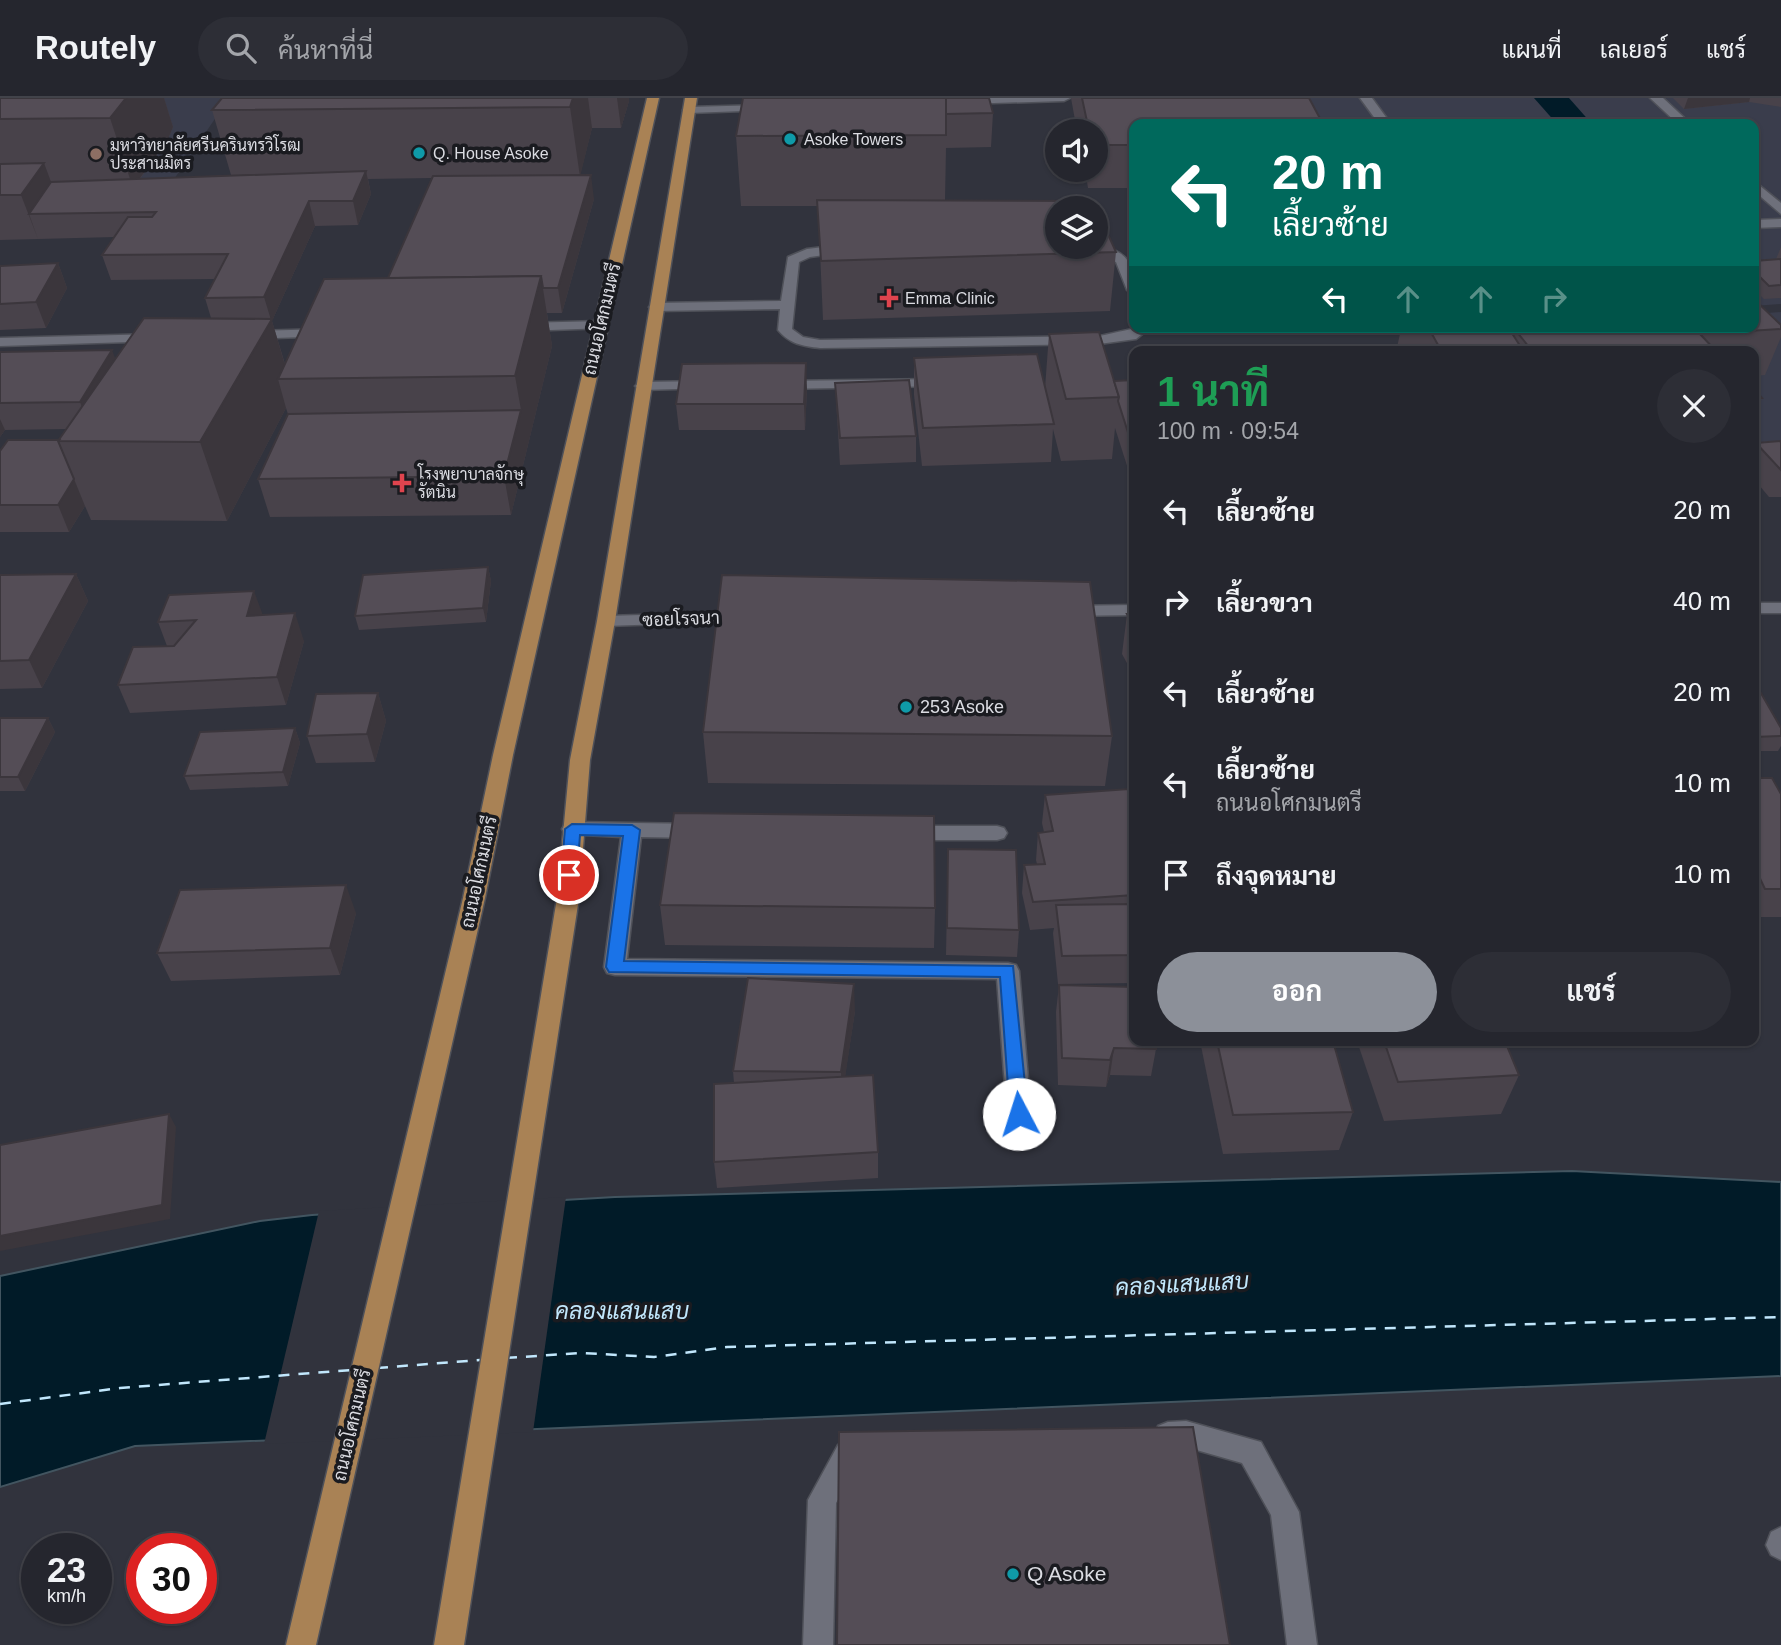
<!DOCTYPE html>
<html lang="th">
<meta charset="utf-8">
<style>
:root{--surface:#25262e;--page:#2d2e36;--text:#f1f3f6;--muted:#a3a5aa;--line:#42434a;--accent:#8c9099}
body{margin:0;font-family:Helvetica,Sarabun,sans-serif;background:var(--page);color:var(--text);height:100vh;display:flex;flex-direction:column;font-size:26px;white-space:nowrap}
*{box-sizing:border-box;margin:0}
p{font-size:23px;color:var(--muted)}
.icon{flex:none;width:38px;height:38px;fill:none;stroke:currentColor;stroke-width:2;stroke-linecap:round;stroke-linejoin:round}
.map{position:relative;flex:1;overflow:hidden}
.side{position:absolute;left:1129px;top:248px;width:630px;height:700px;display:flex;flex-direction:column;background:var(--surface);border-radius:14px;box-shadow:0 2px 5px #0004,0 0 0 2px var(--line)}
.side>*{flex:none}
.hud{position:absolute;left:1129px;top:21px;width:630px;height:214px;border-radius:14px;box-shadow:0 2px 5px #0004,0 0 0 2px var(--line);background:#00695c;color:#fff;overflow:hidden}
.controls{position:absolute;left:1045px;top:21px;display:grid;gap:14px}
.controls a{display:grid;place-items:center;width:63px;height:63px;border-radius:50%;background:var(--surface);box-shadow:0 2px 5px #0004,0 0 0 2px var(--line);font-size:35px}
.speed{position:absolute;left:21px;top:1435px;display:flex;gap:14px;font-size:35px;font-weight:700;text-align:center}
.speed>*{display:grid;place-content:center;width:91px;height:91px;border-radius:50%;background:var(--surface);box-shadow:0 2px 5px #0004,0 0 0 2px var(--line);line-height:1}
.speed small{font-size:18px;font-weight:400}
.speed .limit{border:10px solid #d22;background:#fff;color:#111}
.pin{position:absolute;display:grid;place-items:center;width:60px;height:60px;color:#fff;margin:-30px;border:4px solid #fff;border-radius:50%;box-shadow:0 2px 7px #0007}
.me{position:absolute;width:77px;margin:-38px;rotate:355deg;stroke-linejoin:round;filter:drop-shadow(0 0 5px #0008)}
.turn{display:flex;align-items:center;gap:24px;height:147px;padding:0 28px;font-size:32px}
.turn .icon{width:91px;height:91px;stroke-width:2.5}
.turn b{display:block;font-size:49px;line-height:60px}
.lanes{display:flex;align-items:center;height:66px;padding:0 28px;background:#0003;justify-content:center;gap:35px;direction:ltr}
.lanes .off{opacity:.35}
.round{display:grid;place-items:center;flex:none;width:74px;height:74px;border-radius:37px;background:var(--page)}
.overview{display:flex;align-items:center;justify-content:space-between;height:119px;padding:0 28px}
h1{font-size:42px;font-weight:700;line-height:52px;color:#1e9e55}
.primary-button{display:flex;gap:14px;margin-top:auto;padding:14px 28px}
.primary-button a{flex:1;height:80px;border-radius:42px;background:var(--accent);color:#fff;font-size:28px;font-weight:700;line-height:80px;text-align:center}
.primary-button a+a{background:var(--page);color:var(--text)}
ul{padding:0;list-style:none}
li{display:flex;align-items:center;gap:21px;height:91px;padding:0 28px}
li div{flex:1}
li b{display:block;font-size:26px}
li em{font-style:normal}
header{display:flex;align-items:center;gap:42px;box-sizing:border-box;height:98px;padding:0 35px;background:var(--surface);border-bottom:2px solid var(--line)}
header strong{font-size:33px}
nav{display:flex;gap:38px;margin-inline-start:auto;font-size:24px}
.search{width:490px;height:63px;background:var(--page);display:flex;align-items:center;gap:18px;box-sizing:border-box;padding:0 24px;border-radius:38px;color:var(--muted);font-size:26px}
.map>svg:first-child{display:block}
.built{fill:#3a3d4c}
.water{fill:#011b28;stroke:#425560;stroke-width:2}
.pier{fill:#31333d}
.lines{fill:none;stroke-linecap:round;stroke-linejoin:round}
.canal{fill:#011b28;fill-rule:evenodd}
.ferry{stroke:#c1e7fc;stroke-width:2.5;stroke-dasharray:11 9;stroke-linecap:butt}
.lane-casing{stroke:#4f5159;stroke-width:3}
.street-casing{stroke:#4f5159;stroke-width:3}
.primary-casing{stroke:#4f5159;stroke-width:3}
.lane{fill:#6e707b;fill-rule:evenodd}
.street{fill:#6e707b;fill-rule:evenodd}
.primary{fill:#a98255;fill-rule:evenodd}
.wall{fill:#48424a;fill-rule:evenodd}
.shaded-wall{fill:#3b363c}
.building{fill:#544d56;stroke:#3b363c;stroke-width:2;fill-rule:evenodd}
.route{fill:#1a73e8;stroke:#114b97;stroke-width:2}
.culture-dot{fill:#0f9aa8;stroke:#1a1b20;stroke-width:2.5}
.education-dot{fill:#8d6e63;stroke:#1a1b20;stroke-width:2.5}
.health-dot{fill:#e0444e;stroke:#1a1b20;stroke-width:2.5}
.labels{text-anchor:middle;stroke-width:7;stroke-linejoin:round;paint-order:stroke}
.far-poi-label{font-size:16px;fill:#dbdce2;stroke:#1a1b20;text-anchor:start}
.street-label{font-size:18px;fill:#dbdce2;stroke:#1a1b20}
.poi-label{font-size:18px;fill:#dbdce2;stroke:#1a1b20;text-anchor:start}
.near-poi-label{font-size:21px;fill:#dbdce2;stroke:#1a1b20;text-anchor:start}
.near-water-label{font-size:23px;font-style:italic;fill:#c1e7fc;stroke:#1a1b20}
</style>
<header>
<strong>Routely</strong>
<div class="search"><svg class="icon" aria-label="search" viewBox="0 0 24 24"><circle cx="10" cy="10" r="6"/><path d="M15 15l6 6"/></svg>ค้นหาที่นี่</div>
<nav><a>แผนที่</a><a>เลเยอร์</a><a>แชร์</a></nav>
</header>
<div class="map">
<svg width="1781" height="1547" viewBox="0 0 1781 1547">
<rect width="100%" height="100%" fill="#31333d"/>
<g class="built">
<path d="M0 0H229L166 93 0 96Z"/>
<path d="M1292 0H1781V206L1754 208V26H1308Z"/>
<path d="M1781 214V354L1754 356V254L1557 229H1754V216Z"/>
</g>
<path class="water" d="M1572 1073 1781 1084V1278L135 1348 0 1389V1178L260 1123 312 1117 615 1099Z"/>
<path class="pier" d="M566 1099 533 1334 264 1346 319 1113Z"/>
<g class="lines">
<path class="canal" d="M1534 0H1569L1592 26H1557Z"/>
<g class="ferry">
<path d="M506 1260 581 1255 654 1259 727 1249 1781 1219"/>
<path d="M377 1270 480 1262"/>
<path d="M0 1306 120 1290 351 1272"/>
</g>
<defs>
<g id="lane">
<path d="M959 0H1070L1064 3 961 6 955 3Z"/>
<path d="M1360 0H1372L1391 26H1379Z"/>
<path d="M1650 0H1663L1691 26H1678Z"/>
<path d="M768 7 774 10 772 12 689 15 683 12 689 9Z"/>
<path d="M1754 83 1781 105V116L1754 93Z"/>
<path d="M1781 121V129L1754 130V122Z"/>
<path d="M848 146 853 147V153L810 159 799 164 792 231 803 239 820 242 1099 238C1117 235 1133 229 1151 229L1136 241 1099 246 820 250C802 248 790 246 778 232L780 211 656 213 649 209 656 205 781 203 788 159 807 151Z"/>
<path d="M1096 147C1128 153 1134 164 1134 196L1127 192 1116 164 1083 150Z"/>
<path d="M941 281 946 282 948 285 946 288 781 291 774 287 781 283Z"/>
<path d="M707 283 712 284 714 287 712 290 642 292 635 288 642 284Z"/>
<path d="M1186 1323 1261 1344 1299 1414 1317 1547H1287L1271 1417 1242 1365 1186 1349 1168 1350 1158 1346 1154 1337 1158 1328 1168 1324Z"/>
<path d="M858 1340 868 1344 872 1354 868 1364 857 1368 836 1405 833 1547H803L808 1402 838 1347Z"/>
<path d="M1781 1429V1462L1771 1457 1766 1447 1771 1434Z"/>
</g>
<g id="street">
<path d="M601 223 608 227 606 230 523 233 516 229 523 225Z"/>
<path d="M326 231 331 232V238L250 241 243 237 250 233Z"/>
<path d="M158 236 163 237 165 240 163 243 0 248V240Z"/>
<rect x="1754" y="505" width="27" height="10"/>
<path d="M1134 507V517L1066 518 1057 513 1066 508Z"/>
<path d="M743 514 752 519 749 523 606 528 597 523 606 518Z"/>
<path d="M572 724 698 726 705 728 708 733 705 738 698 740 641 739 627 861 1008 865 1016 867 1019 873 1031 1016 1027 1023 1019 1026 1011 1023 1007 1016 997 881 615 877 607 875 604 869 621 739 565 736 562 731 565 726Z"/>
<path d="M905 728H997L1004 730 1007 735 1004 740 997 742H905L898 740 895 735 898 730Z"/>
</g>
<g id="primary">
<path d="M647 0H659L513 657 485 800 316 1547H286L463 800 493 657Z"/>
<path d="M685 0H697L615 523 590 662 579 800 464 1547H434L557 800 570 662 597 523Z"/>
</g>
</defs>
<use href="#lane" class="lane-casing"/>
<use href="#street" class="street-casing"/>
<use href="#primary" class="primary-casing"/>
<use href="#lane" class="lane"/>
<use href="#street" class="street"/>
<use href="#primary" class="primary"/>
</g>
<g class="wall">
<path d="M0 0H164L173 29 168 41 140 81 231 77 212 12 222 0H629V3L621 30H592L580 77 594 101 562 215H547L552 248 511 417 270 419 258 381 288 316 286 310 227 423 91 422 85 408 69 434H0V353L59 342 67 331 5 332 0 339V254L115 261 211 220 205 200 215 181 111 182 102 157 115 139 0 142ZM432 80 388 180 285 266 272 223 315 128 358 127 371 96 368 81Z"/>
<path d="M743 0 993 15 991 49 946 50 945 102 1116 154 1110 213 823 222 818 108H741L736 38Z"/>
<path d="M1071 0H1309L1134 26V90H1088L1085 72H1096V33H1077Z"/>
<path d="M1673 0H1781V9L1749 4 1684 11Z"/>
<path d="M1781 149V200L1764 201 1754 191V163L1776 161Z"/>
<path d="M58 165 67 190 46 230 0 232V168Z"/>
<path d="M1781 227V239L1765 277 1754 278V254H1396L1401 231 1227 235 1225 229H1754Z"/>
<path d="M1049 236 1114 283 1134 282V373L1129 374 1115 330 1112 361 1061 363 1053 331 1051 364 922 368 914 297V260L1045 290Z"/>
<path d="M835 285 916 338V364L840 367Z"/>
<path d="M807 291 805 332H679L676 306Z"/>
<path d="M1754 291 1762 300 1754 321Z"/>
<path d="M1781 343V399H1769L1754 381V352L1756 345Z"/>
<path d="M488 469 491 483 486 524 359 532 355 518Z"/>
<path d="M76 476 88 503 42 590 0 591V477Z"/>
<path d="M1127 516H1134V578L1122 556Z"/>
<path d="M262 517 304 543 286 607 130 615 118 587 167 548 158 524Z"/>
<path d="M1754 583 1781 630V648L1778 653H1754Z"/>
<path d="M378 595 386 623 375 664 316 665 307 638Z"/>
<path d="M0 620H48L55 634 25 693H0Z"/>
<path d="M295 630 300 645 288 688 190 692 184 678Z"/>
<path d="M703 634 1112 638 1105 688 708 685Z"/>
<path d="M1754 673 1758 680 1781 696V819H1754Z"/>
<path d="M1045 697 1134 707V885L1058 886 1053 835 1054 830 1030 832 1022 795 1024 767 1037 766 1036 762 1038 735 1044 734 1042 725Z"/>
<path d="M948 751 1019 832 1017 859 946 857Z"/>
<path d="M660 807 935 810 934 850 665 847Z"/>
<path d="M356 815 340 877 171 883 157 855Z"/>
<path d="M1059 887 1156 951 1151 978 1110 977 1106 989 1058 987 1056 914Z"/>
<path d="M855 913 845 978 878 1054V1080L717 1090 714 1064 734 985 733 973Z"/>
<path d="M1200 943H1333L1353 1014 1339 1052 1223 1056Z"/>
<path d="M1357 943H1505L1519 977 1501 1016 1384 1023Z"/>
</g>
<g class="shaded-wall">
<path d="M126 0H164L173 29 168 41 133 90 110 20Z"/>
<path d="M573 0H588L592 30 580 79 570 9Z"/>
<path d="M617 0H629V3L621 30Z"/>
<path d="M1688 0H1750L1749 4 1684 11Z"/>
<path d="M44 65 60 108 29 116 38 141 21 97Z"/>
<path d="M366 73 371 96 358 127 353 103Z"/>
<path d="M591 77 594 101 562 215 558 190Z"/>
<path d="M309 103 315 128 272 223 289 281H278L286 310 227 423 200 344 271 222 264 199Z"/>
<path d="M58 165 67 190 46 230 36 204Z"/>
<path d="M541 178 552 248 511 417 504 378 521 312 515 278Z"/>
<path d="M112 252 122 278 90 330 80 304Z"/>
<path d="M806 265 807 291 805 332 804 306Z"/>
<path d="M0 321 5 332 0 339Z"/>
<path d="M74 381 85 408 69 434 58 407Z"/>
<path d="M488 469 491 483 486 524 483 510Z"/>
<path d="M76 476 88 503 42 590 29 562Z"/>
<path d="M254 493 264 520 247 518Z"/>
<path d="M295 515 304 543 286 607 277 579Z"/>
<path d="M378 595 386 623 375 664 367 636Z"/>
<path d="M48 620 55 634 25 693 18 679Z"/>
<path d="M295 630 300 645 288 688 283 674Z"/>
<path d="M346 787 356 815 340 877 330 850Z"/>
<path d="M854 886 855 913 842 1001 841 974Z"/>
<path d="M1114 950 1110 977 1106 989 1110 962Z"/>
<path d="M169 1016 176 1029 170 1121 0 1153V1138Z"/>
</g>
<g class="building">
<path d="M0 0H126L110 20 0 21Z"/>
<path d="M222 0H573L570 9 212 12Z"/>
<path d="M743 0H946V37L736 38Z"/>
<path d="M946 0H989L993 15 946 16Z"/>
<path d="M1082 0H1309L1323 26H1134V47H1096V33H1089Z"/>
<path d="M44 65 21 97H0V66Z"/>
<path d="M366 73 353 103H309L264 199 205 200 228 156 102 157 128 119H152L156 114 29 116 51 84Z"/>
<path d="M591 77 558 190H543L541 178 388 180 433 78Z"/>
<path d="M817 102 1093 103 1116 154 821 163ZM1057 110H1096V149H1057Z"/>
<path d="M1781 161V187L1769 188 1754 173V163Z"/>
<path d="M58 165 36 204 0 206V168Z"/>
<path d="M541 178 515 278 278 281 324 181Z"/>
<path d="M1754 201 1781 227V231L1700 236 1717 254H1533L1513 229H1754Z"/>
<path d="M144 220 272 221 200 344 58 343Z"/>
<path d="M1428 229H1508L1524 254H1442Z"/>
<path d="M1099 234 1119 299 1066 301 1049 236Z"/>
<path d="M112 252 80 304 0 305V254Z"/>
<path d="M1037 256 1054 326 923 330 914 260Z"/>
<path d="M806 265 804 306H676L682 266Z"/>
<path d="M909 282 916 338 840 340 835 285Z"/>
<path d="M1134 282V347H1132L1118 303 1119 299 1114 283Z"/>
<path d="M1754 291 1762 300 1754 301Z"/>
<path d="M521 312 504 378 258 381 288 316Z"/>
<path d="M8 342H59L58 343 74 381 58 407H0V353Z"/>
<path d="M1781 343V372L1756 345Z"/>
<path d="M488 469 483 510 355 518 363 477Z"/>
<path d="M76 476 29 562 0 563V477Z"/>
<path d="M722 477 1090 484 1112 638 703 634Z"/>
<path d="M254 493 247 518 295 515 277 579 118 587 133 549 174 548 196 522 158 524 169 497Z"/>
<path d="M1127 516H1134V528Z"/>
<path d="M1754 583 1781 630V638L1754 639Z"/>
<path d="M378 595 367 636 307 638 316 596Z"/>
<path d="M0 620H48L18 679H0Z"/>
<path d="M295 630 283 674 184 678 200 634Z"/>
<path d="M1754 673 1758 680H1754Z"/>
<path d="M1754 680H1772L1781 696V791H1765L1755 770H1754Z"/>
<path d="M1129 691 1134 707V797L1033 804 1024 767 1045 766 1038 735 1053 733 1045 697Z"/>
<path d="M674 715 934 718 935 810 660 807Z"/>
<path d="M948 751 1016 752 1019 832 947 830Z"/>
<path d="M346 787 330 850 157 855 180 792Z"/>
<path d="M1134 806V857L1062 858 1056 807Z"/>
<path d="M748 880 854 886 841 974 733 973Z"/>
<path d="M1059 887 1134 889V943H1156V951L1114 950 1110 962 1062 960Z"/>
<path d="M1217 943H1333L1353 1014 1233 1017Z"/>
<path d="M1384 943H1505L1519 977 1398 984Z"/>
<path d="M873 977 878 1054 714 1064V986Z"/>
<path d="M169 1016 162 1107 0 1138V1047Z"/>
<path d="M1193 1329 1230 1547H837L839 1334Z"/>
</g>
<path class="route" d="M572 726 632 727 640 732 624 863 1013 868 1028 1016 1026 1021 1019 1023 1013 1021 1010 1016 1000 879 609 874 606 869 623 738 580 737 577 777 569 783 561 777 565 731Z"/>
<g class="culture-dot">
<circle cx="790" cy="41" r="7"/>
<circle cx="419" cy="55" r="7"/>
<circle cx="906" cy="609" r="7"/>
<circle cx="1013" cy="1476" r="7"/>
</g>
<circle class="education-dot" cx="96" cy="56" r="7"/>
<g class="health-dot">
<path d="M885.5 189.5h7v7h7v7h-7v7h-7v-7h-7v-7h7z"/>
<path d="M398.5 374.5h7v7h7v7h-7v7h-7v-7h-7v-7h7z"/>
</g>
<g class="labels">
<g class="far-poi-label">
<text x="804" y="47">Asoke Towers</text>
<text x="110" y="53">มหาวิทยาลัยศรีนครินทรวิโรฒ<tspan x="110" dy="18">ประสานมิตร</tspan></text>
<text x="433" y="61">Q. House Asoke</text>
<text x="905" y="206">Emma Clinic</text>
<text x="418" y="382">โรงพยาบาลจักษุ<tspan x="418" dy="18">รัตนิน</tspan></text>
</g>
<g class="street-label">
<text transform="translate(602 221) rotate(-77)" y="6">ถนนอโศกมนตรี</text>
<text transform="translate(681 521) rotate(-2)" y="6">ซอยโรจนา</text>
<text transform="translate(479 774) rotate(-78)" y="6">ถนนอโศกมนตรี</text>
<text transform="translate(352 1327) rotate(-77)" y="6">ถนนอโศกมนตรี</text>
</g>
<g class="poi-label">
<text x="920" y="615">253 Asoke</text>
</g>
<g class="near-poi-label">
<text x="1027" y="1483">Q Asoke</text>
</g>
<g class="near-water-label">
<text transform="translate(1182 1186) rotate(-3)" y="8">คลองแสนแสบ</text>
<text x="622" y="1221">คลองแสนแสบ</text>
</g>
</g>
</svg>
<div class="controls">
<a><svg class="icon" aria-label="sound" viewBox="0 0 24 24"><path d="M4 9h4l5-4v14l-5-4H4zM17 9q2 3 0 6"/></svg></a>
<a><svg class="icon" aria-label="layers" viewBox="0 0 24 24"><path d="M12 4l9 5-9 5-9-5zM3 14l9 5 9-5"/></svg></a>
</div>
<div class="speed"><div>23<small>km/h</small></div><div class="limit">30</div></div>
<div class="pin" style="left:569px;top:777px;background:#d93025"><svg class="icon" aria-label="arrive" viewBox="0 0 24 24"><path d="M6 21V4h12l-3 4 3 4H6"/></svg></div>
<svg class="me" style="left:1019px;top:1016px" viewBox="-20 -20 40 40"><circle r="19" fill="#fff"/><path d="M0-13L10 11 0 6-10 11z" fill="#1a73e8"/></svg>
<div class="hud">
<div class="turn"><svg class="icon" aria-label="left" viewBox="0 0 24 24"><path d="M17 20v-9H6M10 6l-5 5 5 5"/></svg><div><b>20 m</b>เลี้ยวซ้าย</div></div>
<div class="lanes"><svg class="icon" aria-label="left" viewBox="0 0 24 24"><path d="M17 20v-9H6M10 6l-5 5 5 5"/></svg><svg class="icon off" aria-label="ahead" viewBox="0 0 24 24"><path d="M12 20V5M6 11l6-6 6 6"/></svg><svg class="icon off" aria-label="ahead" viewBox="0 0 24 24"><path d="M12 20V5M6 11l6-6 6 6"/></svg><svg class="icon off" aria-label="right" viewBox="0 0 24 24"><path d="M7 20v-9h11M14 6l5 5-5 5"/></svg></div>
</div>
<section class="side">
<div class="overview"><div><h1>1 นาที</h1><p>100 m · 09:54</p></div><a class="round"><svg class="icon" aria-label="close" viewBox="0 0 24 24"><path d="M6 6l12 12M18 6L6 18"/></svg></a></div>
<ul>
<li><svg class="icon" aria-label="left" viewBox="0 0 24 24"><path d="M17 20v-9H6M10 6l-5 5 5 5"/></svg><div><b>เลี้ยวซ้าย</b></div><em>20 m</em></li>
<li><svg class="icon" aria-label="right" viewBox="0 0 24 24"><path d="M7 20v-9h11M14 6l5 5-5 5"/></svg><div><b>เลี้ยวขวา</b></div><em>40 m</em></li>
<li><svg class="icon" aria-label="left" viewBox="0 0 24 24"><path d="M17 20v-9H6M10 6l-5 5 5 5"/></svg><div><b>เลี้ยวซ้าย</b></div><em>20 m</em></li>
<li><svg class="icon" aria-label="left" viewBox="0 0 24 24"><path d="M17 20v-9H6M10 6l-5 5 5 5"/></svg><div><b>เลี้ยวซ้าย</b><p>ถนนอโศกมนตรี</p></div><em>10 m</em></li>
<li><svg class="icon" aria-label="arrive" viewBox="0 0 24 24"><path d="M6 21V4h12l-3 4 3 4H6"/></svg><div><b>ถึงจุดหมาย</b></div><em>10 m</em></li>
</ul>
<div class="primary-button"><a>ออก</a><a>แชร์</a></div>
</section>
</div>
